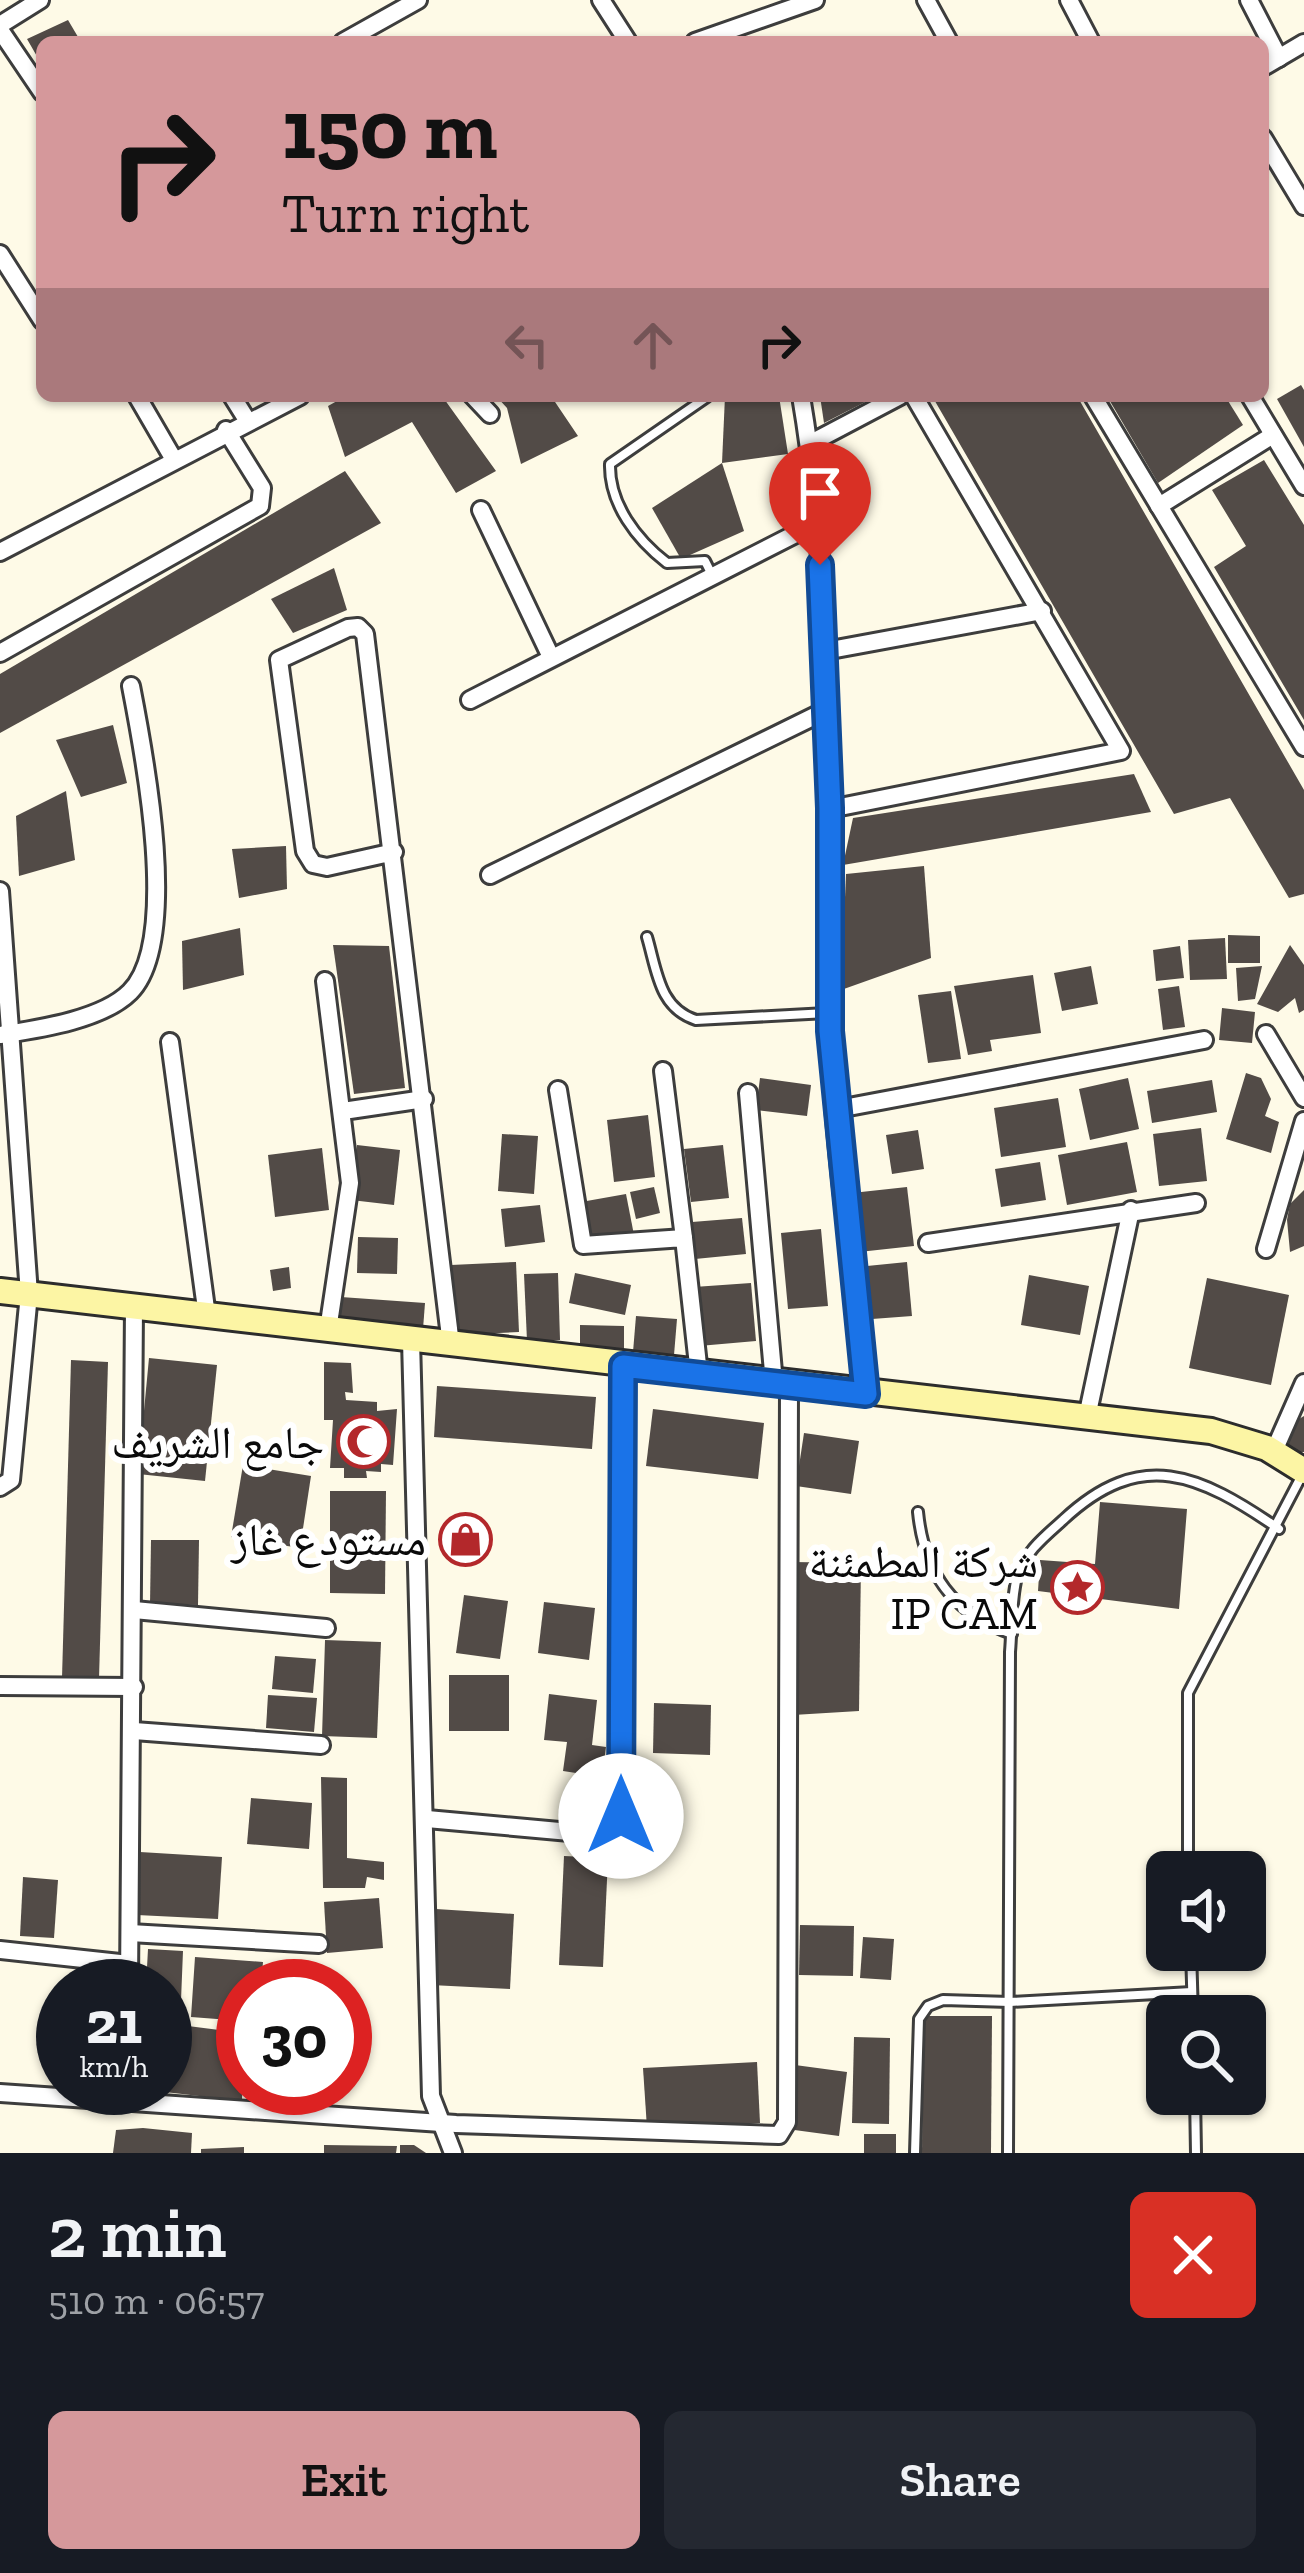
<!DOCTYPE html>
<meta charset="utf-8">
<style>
:root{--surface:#171b24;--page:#242831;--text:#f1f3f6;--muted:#9ea1a6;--accent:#d5989b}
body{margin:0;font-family:"Zilla Slab","Noto Naskh Arabic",serif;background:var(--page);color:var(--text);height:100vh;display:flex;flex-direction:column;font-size:45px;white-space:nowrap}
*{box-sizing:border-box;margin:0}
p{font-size:39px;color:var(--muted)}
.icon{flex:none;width:66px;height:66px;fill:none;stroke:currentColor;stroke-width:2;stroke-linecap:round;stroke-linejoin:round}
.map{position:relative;height:2153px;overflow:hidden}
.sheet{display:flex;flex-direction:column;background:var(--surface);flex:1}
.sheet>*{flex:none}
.guide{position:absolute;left:36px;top:36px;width:1233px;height:366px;border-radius:18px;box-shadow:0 3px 9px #0004;background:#d5989b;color:#111;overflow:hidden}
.buttons{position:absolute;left:1146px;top:1851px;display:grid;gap:24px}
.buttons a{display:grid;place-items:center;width:120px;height:120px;border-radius:18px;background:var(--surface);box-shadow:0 3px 9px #0004;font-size:60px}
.speed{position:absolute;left:36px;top:1959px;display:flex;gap:24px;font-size:60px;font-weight:700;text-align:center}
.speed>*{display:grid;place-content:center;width:156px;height:156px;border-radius:50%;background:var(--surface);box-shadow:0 3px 9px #0004;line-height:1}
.speed small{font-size:30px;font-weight:400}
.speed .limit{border:18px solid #d22;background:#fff;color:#111}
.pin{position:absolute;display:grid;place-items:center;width:102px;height:102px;color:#fff;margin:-123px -51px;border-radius:50% 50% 50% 0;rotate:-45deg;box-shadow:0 0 12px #0007}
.pin .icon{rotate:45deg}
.me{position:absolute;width:132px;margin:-66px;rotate:0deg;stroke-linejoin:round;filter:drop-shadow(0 0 9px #0008)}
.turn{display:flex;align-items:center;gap:42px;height:252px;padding:0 48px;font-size:54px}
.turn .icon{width:156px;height:156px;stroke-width:2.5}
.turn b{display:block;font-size:84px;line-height:102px}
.lanes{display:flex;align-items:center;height:114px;padding:0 48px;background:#0003;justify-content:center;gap:60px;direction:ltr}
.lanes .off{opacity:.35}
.round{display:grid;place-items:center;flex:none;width:126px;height:126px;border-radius:18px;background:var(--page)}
.overview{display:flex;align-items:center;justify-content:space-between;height:204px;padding:0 48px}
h1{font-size:72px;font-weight:600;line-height:90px}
.primary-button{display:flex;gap:24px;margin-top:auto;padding:24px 48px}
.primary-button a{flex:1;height:138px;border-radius:18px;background:var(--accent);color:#111;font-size:48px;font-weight:600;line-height:138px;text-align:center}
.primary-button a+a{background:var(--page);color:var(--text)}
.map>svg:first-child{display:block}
.building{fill:#524b47}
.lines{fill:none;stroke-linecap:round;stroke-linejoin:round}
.lane-casing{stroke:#3d3d3d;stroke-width:14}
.street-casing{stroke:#3d3d3d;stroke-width:22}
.secondary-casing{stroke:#2c2c2c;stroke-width:30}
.lane{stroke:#fff;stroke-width:8}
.street{stroke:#fff;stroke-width:16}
.secondary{stroke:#fcf5a4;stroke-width:24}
.route-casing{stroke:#114b97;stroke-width:30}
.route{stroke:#1a73e8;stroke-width:21}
.labels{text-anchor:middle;stroke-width:12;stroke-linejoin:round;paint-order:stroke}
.poi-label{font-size:45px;fill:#0a0a0a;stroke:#fff;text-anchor:end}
</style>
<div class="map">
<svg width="1304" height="2153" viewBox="0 0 1304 2153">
<rect width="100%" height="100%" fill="#fefae7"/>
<g class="building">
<path d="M68 20 81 42H42V65L27 39Z"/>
<path d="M1301 385 1304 390V447L1277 399Z"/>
<path d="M346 396H442L496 471 456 493 412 422 345 457 328 406Z"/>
<path d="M496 396H551L578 436 521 464 507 408Z"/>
<path d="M725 396H779L788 454 722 463Z"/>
<path d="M820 396H877L824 423Z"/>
<path d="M932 396H1077L1304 790V894L1289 898 1230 798 1174 814Z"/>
<path d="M1107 396H1225L1243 425 1158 483Z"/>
<path d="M1264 460 1304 525V720L1214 567 1246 546 1212 490Z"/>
<path d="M722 463 744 531 681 559 652 508Z"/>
<path d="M345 471 381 523 0 733V674Z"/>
<path d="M334 568 347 610 293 633 271 599Z"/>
<path d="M113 725 127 783 81 797 56 740Z"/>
<path d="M1134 774 1151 812 843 865 853 818Z"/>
<path d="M66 791 75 860 19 876 16 816Z"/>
<path d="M286 846 287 889 239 898 232 849Z"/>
<path d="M924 866 931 958 841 990 846 874Z"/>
<path d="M240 928 244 975 183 990 182 941Z"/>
<path d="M1228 935 1260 936V963H1228Z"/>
<path d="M1225 938 1227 979 1190 980 1188 940Z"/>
<path d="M333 945 389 946 405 1088 354 1094Z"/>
<path d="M1290 945 1304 965V1010L1299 1013 1295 998 1278 1012 1257 1004Z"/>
<path d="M1180 946 1184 978 1156 981 1153 950Z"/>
<path d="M1091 966 1098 1004 1062 1011 1054 973Z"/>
<path d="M1262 966 1255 999 1238 1001 1236 968Z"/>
<path d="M1033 975 1041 1033 990 1040 992 1051 968 1055 954 986Z"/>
<path d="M1179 986 1185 1027 1163 1030 1158 989Z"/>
<path d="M951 991 961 1059 928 1063 918 995Z"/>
<path d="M1222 1008 1255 1012 1252 1043 1219 1040Z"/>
<path d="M1246 1073 1261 1078 1271 1099 1265 1116 1279 1122 1271 1153 1226 1139Z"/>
<path d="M760 1078 811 1085 807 1116 756 1110Z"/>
<path d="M1128 1078 1139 1129 1090 1140 1079 1089Z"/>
<path d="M1212 1080 1217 1112 1152 1123 1147 1091Z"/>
<path d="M1058 1098 1066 1147 1001 1157 994 1108Z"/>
<path d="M648 1115 655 1177 614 1182 607 1120Z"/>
<path d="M1201 1128 1207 1181 1159 1186 1153 1134Z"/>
<path d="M918 1130 924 1169 892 1174 886 1135Z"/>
<path d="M502 1134 538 1136 534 1194 498 1191Z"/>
<path d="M1127 1142 1137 1192 1067 1205 1058 1155Z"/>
<path d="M357 1145 400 1150 394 1205 351 1200Z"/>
<path d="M723 1145 729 1198 691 1202 684 1149Z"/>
<path d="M322 1148 329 1210 275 1217 268 1155Z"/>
<path d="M1040 1162 1046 1200 1001 1207 995 1169Z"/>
<path d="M654 1187 660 1213 636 1219 630 1192Z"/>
<path d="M907 1187 914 1246 859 1252 852 1193Z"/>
<path d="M1304 1190V1246L1290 1252 1287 1220 1290 1204Z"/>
<path d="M626 1194 634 1235 589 1244 581 1202Z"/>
<path d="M540 1205 545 1242 505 1247 501 1209Z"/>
<path d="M742 1218 746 1254 695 1259 692 1222Z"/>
<path d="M821 1229 828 1306 788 1309 781 1233Z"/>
<path d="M358 1237 398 1238 397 1274 357 1273Z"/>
<path d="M516 1262 519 1332 454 1335 451 1265Z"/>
<path d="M907 1262 912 1316 872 1319 867 1266Z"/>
<path d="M289 1267 291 1288 273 1291 270 1270Z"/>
<path d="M558 1273 560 1340 527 1341 524 1274Z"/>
<path d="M575 1273 631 1285 625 1315 569 1303Z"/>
<path d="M1029 1275 1089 1286 1080 1335 1021 1325Z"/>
<path d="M1207 1278 1289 1295 1271 1385 1189 1368Z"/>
<path d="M751 1283 756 1341 699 1346 694 1287Z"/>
<path d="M341 1297 425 1303 423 1329 339 1322Z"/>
<path d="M636 1316 677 1319 674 1355 633 1352Z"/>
<path d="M580 1325 624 1326V1350L580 1349Z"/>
<path d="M149 1358 217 1365 205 1481 138 1474Z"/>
<path d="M71 1360 108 1362 99 1679 62 1678Z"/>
<path d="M324 1362 351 1363 353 1393 345 1392 346 1400 377 1402V1411L397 1409 393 1465 381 1464V1472L366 1471 367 1478H344V1468H330L333 1420H324Z"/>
<path d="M437 1386 596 1397 592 1449 434 1437Z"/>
<path d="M653 1409 764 1423 758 1479 646 1466Z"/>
<path d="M1304 1416V1452H1298L1284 1444 1294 1422Z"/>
<path d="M804 1433 859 1441 851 1494 796 1486Z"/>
<path d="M243 1465 311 1476 300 1548 231 1537Z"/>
<path d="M330 1491H386L385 1594 330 1593Z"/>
<path d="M1100 1502 1187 1509 1179 1609 1038 1591 1040 1560 1095 1564Z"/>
<path d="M151 1540H199L198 1605 150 1604Z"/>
<path d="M792 1562 861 1563 859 1711 793 1715Z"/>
<path d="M464 1595 508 1601 500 1659 456 1653Z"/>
<path d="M544 1602 595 1608 589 1660 538 1653Z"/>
<path d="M325 1640 381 1642 377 1738 322 1736Z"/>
<path d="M275 1656 316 1659 313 1693 272 1689Z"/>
<rect x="449" y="1675" width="60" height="56"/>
<path d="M549 1694 597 1700 592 1745 606 1747 602 1777 563 1771 567 1742 544 1740Z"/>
<path d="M268 1695 317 1698 314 1732 266 1728Z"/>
<path d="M654 1703 711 1705 710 1755 653 1753Z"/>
<path d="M321 1777 347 1778V1858L384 1862V1880L367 1877 365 1888H323Z"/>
<path d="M251 1798 312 1803 309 1849 247 1844Z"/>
<path d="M140 1852 222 1857 218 1919 137 1915Z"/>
<path d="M564 1856 608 1858 603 1967 559 1965Z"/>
<path d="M23 1877 58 1880 54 1938 20 1936Z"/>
<path d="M379 1898 383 1948 327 1953 324 1902Z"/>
<path d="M436 1909 514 1914 510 1989 431 1985Z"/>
<path d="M800 1925 854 1926 853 1976 799 1975Z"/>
<path d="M863 1937 894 1939 891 1980 860 1978Z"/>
<path d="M148 1949 183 1951 180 2025 243 2033 242 2101 165 2092V1986H146Z"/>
<path d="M195 1957 263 1962 261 1986H243V2021L191 2017Z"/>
<path d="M923 2016H992L991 2153H922Z"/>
<path d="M854 2037 890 2038 889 2124 852 2123Z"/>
<path d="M757 2062 760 2123 647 2128 643 2068Z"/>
<path d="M795 2065 847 2072 839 2136 787 2129Z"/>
<path d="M271 2088H327L325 2109 270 2101Z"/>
<path d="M143 2128 192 2133 191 2153H113L116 2130Z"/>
<rect x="864" y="2134" width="32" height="19"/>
<path d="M324 2145 397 2146 396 2153H324Z"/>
<path d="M400 2145H414L426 2153H400Z"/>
<path d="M244 2147V2153H201V2149Z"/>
</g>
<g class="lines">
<defs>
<g id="lane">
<path d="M707 397 610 464C609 504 637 540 667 563L705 561 712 575"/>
<path d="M647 937C657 971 659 1008 696 1020L827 1013"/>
<path d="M918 1512C924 1573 953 1614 1012 1634"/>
<path d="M1188 1872V1693L1303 1473"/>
<path d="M1191 1950 1193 2016"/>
<path d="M1195 2094 1196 2153"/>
<path d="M915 2153 919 2019 928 2006 943 2000 1010 2002 1192 1992"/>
<path d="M1008 2153 1010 1652C1012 1629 1011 1600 1017 1577 1025 1552 1044 1537 1063 1520 1141 1447 1199 1474 1279 1529"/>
</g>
<g id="street">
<path d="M601 0 628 42"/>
<path d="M926 0 949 42"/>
<path d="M1069 0 1091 42"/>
<path d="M1249 0 1279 58"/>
<path d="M0 25 40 0"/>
<path d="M0 30 42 92"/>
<path d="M343 42 418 0"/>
<path d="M695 42 815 0"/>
<path d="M1263 67 1304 43"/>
<path d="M1263 138 1304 206"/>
<path d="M0 254 42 320"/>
<path d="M137 396 173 458"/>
<path d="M232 396 247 420"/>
<path d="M473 396 490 414"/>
<path d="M801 396C836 601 824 807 829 1013 832 1140 853 1268 866 1394"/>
<path d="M1093 396 1304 747"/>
<path d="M1250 396 1304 486"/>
<path d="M809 444 900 396"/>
<path d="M1159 506 1273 435"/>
<path d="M481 510 551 657"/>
<path d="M0 552 300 396"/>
<path d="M825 651 1042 611"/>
<path d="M0 653 260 506 262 488 226 430"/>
<path d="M470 700 819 522"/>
<path d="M830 809 1121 751 914 396"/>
<path d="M394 852 327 867 313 864 305 851 279 660 348 628 358 627 365 634 451 1345"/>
<path d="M490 875 827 710"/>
<path d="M0 891 29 1294 11 1480 0 1487"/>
<path d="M325 981 350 1183 328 1330"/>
<path d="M1266 1034 1304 1098"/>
<path d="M0 1035C38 1029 102 1020 130 992 181 941 144 753 131 686"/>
<path d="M170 1042 207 1316"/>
<path d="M663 1071 684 1238"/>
<path d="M558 1090 583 1245 684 1238 699 1374"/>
<path d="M748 1093 774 1383"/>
<path d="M838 1109 1204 1040"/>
<path d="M343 1111 424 1099"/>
<path d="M928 1243 1196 1203"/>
<path d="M1266 1249 1304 1121"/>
<path d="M411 1340 431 2096 453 2153"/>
<path d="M1087 1417 1131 1210"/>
<path d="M1274 1451 1304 1383"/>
<path d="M134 1610 326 1628"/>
<path d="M0 1686 134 1687"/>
<path d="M134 1731 321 1745"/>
<path d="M427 1819 603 1835 618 1828 623 1366"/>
<path d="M130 1933 319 1944"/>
<path d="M0 1950 129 1964"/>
<path d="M129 1986 134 1306"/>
<path d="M0 2093 456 2124 779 2135 787 2122 789 1385"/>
</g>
<path id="secondary" d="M0 1291 1211 1431 1267 1448 1304 1471"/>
</defs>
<use href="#lane" class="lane-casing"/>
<use href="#street" class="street-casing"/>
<use href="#secondary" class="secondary-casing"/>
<use href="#lane" class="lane"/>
<use href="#street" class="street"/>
<use href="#secondary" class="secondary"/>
</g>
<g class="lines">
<defs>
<path id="route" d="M621 1816 623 1366 866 1394 830 1031V808L820 565"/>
</defs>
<use href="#route" class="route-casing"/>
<use href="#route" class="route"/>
</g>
<defs>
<symbol id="mosque-ring" viewBox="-11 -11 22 22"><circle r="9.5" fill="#fff" stroke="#b3282b" stroke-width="1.5"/><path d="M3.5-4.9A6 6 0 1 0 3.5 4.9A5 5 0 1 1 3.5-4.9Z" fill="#b3282b"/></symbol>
<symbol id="shop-ring" viewBox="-11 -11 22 22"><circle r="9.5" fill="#fff" stroke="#b3282b" stroke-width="1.5"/><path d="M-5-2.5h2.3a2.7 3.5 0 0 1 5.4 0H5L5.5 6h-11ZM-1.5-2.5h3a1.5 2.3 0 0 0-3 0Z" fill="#b3282b"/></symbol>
<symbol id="sight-ring" viewBox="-11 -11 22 22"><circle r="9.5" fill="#fff" stroke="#b3282b" stroke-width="1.5"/><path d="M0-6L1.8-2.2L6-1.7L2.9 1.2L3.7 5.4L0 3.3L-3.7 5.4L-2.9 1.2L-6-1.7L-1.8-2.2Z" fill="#b3282b"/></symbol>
</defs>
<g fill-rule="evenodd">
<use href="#mosque-ring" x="334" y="1412" width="59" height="59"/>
<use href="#shop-ring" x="436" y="1510" width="59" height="59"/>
<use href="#sight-ring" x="1048" y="1558" width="59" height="59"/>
</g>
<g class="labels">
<g class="poi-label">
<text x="324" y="1458">جامع الشريف</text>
<text x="426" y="1555">مستودع غاز</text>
<text x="1038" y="1577">شركة المطمئنة<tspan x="1038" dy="52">IP CAM</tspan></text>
</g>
</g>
</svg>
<div class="buttons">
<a><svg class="icon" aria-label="sound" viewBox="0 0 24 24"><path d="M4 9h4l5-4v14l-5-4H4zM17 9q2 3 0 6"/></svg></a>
<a><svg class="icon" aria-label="search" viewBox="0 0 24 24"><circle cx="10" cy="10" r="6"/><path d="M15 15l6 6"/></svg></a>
</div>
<div class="speed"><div>21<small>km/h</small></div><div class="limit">30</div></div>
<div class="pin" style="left:820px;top:565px;background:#d93025"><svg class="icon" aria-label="arrive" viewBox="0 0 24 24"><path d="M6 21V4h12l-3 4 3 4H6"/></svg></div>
<svg class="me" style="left:621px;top:1816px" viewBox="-20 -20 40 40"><circle r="19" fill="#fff"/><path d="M0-13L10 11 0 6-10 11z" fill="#1a73e8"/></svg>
<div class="guide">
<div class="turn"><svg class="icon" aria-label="right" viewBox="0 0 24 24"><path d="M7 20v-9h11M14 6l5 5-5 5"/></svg><div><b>150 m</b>Turn right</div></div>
<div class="lanes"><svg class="icon off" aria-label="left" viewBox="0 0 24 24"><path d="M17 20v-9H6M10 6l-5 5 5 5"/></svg><svg class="icon off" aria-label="ahead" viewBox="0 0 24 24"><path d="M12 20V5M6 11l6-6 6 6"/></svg><svg class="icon" aria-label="right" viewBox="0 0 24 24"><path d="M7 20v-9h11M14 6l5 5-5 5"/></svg></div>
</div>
</div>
<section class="sheet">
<div class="overview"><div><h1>2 min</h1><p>510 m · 06:57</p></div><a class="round" style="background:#d93025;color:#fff"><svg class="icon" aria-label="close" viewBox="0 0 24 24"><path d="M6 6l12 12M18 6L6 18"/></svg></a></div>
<div class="primary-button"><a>Exit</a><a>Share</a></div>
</section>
